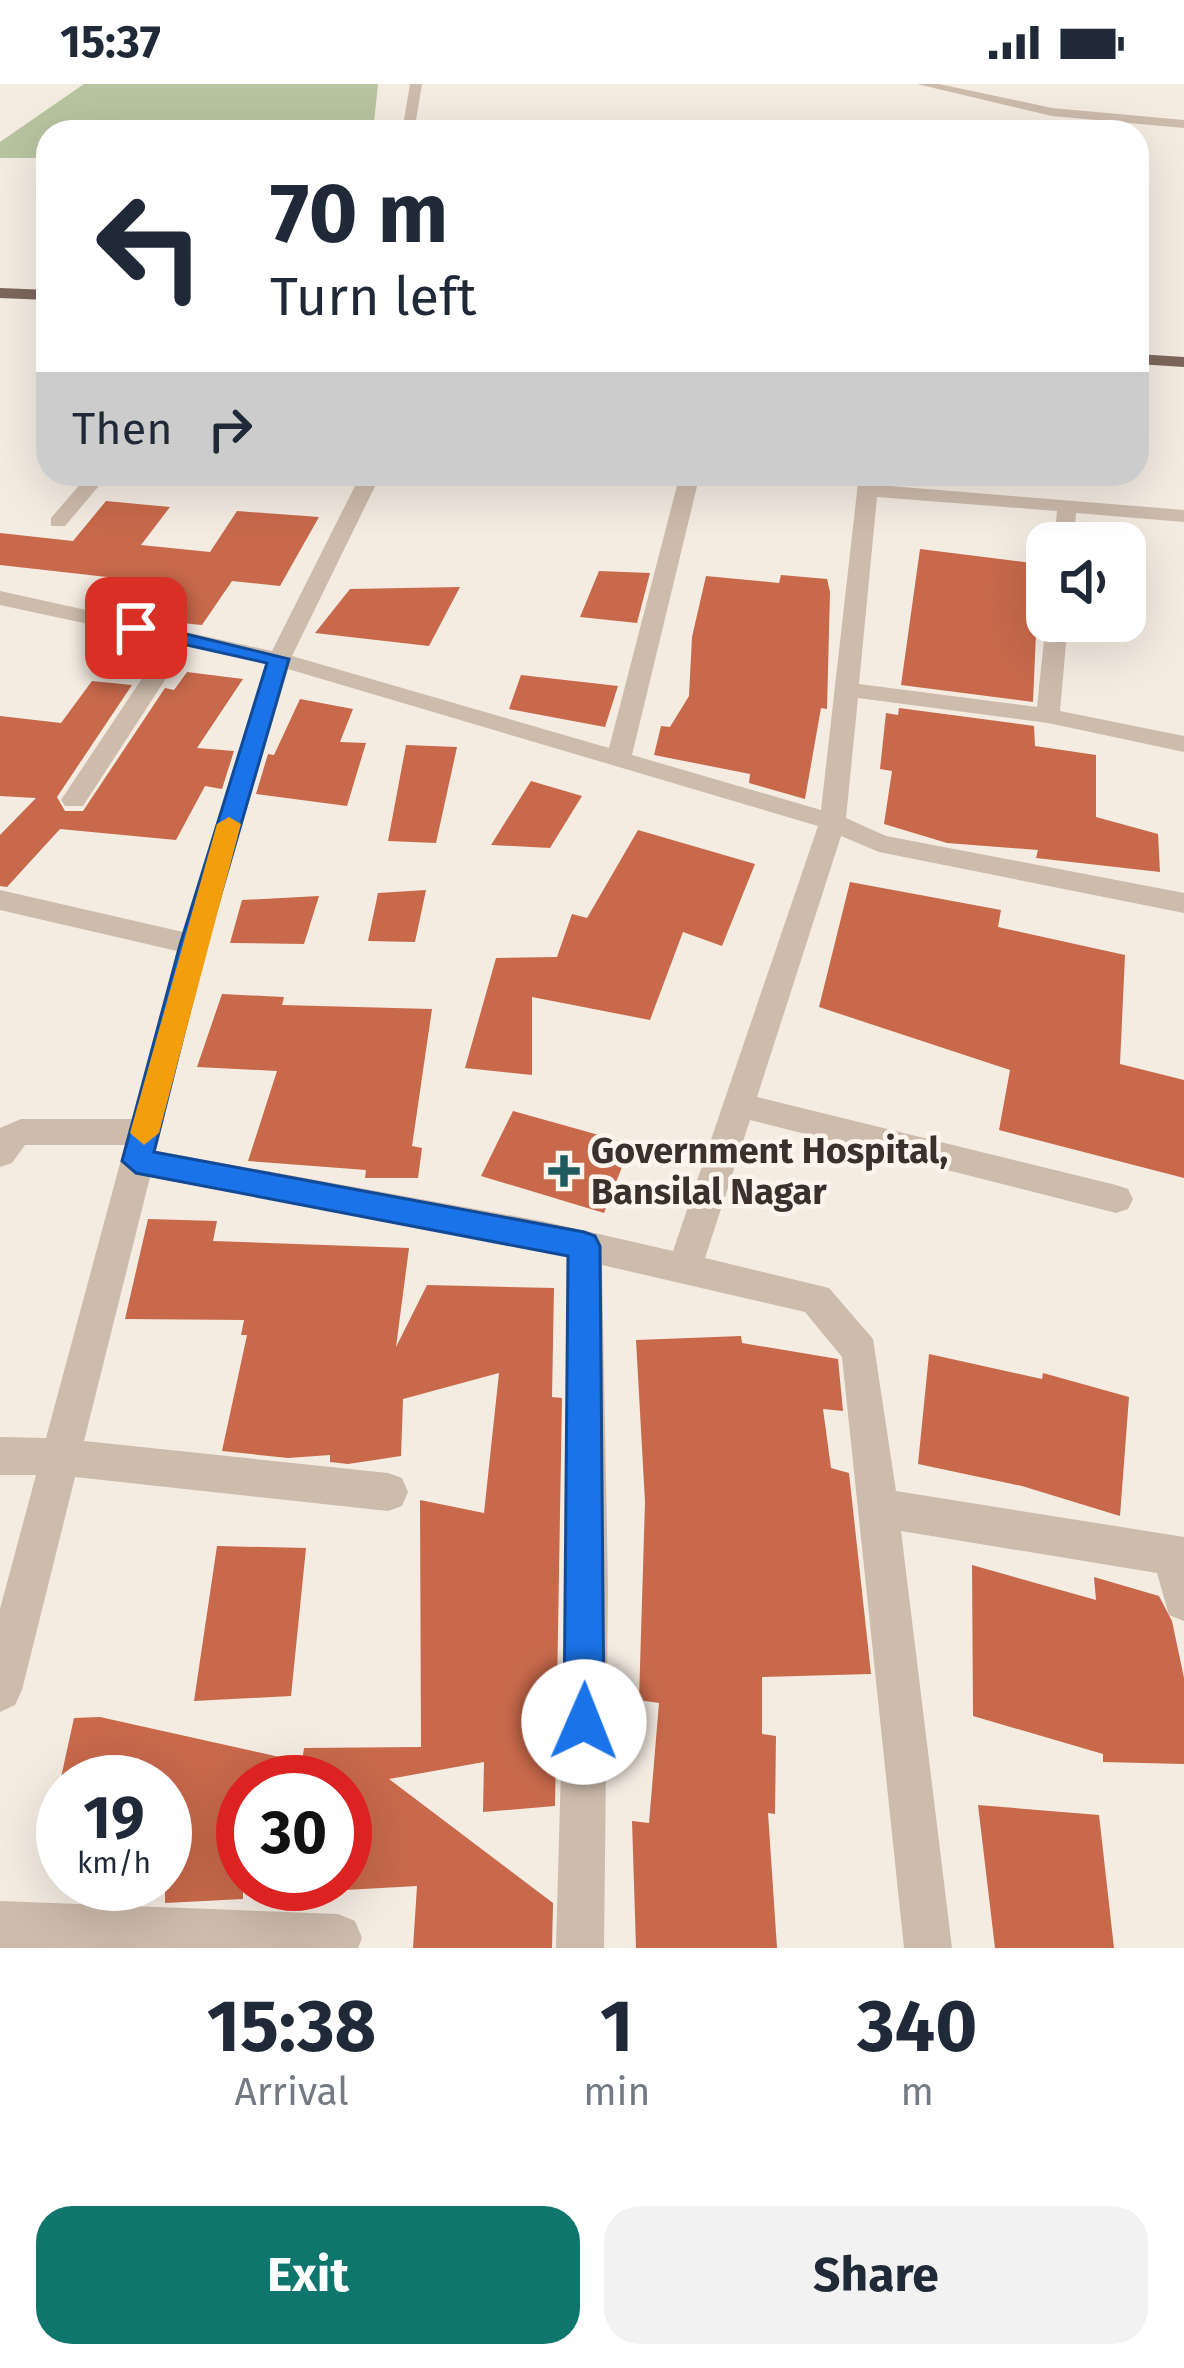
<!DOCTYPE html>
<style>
:root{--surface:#fff;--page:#f2f2f3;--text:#1f2937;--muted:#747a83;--accent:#0f766e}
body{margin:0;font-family:"Fira Sans",sans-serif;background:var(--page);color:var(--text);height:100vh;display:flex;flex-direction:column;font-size:45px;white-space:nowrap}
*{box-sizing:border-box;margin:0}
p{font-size:39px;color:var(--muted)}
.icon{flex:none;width:66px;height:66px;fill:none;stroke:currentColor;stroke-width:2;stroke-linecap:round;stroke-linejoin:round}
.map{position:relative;height:1864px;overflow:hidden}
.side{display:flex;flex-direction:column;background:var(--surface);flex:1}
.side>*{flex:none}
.guide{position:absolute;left:36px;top:36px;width:1113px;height:366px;border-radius:36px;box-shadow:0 12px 48px #0002;background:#fff;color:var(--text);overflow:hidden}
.controls{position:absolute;left:1026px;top:438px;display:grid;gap:24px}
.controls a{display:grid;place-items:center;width:120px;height:120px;border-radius:24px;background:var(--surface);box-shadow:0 12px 48px #0002;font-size:60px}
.speed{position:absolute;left:36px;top:1671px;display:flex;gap:24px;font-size:60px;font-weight:700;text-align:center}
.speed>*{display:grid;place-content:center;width:156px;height:156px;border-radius:50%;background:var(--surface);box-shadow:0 12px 48px #0002;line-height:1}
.speed small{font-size:30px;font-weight:400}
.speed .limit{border:18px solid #d22;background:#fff;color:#111}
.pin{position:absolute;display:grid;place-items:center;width:102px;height:102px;color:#fff;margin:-51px;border-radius:24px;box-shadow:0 6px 18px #0006}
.me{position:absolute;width:132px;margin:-66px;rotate:1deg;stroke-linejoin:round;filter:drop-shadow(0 0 9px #0008)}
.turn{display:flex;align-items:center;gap:42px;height:252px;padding:0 36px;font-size:54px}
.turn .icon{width:156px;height:156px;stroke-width:2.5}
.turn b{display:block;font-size:84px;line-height:102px}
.then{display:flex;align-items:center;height:114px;padding:0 36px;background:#0003;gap:24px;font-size:45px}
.eta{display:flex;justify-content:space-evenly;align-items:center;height:204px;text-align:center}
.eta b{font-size:72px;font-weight:700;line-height:84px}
.primary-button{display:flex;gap:24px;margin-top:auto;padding:24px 36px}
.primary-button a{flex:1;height:138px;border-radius:36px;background:var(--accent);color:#fff;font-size:48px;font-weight:700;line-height:138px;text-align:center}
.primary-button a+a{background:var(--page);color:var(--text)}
.status{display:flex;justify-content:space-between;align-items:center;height:84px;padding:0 60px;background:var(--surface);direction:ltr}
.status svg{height:33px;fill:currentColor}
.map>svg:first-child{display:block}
.green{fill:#b8c4a0}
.building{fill:#c8694b}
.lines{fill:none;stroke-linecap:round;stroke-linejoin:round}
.minor{fill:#cdbbac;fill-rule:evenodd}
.major{fill:#7d675c;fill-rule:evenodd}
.route{fill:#1a73e8;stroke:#114b97;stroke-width:3}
.slow{fill:#f59e0b}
.poi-dot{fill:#1f5a5e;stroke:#fbf5ee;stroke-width:4.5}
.labels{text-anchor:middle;stroke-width:9;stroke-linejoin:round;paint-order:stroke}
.poi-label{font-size:36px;font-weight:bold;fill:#3b302b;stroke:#fbf5ee;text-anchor:start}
</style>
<div class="status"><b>15:37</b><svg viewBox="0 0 49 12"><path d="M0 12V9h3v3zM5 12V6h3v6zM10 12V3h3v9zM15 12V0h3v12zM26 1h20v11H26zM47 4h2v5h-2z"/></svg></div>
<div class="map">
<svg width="1184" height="1864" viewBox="0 0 1184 1864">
<rect width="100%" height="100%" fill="#f4ebe1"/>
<path class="green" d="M84 0H378L373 48H48V74H0V58Z"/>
<g class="building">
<path d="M106 417 170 423 141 461 210 468 237 427 319 433 280 502 232 497 202 541 161 537 174 519 103 511 116 494 0 481V449L73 457Z"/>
<path d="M920 465 1039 480 1033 618 901 601Z"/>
<path d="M599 487 650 489 637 539 580 533Z"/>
<path d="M781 491 827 495 830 508 827 625 821 624 805 715 749 699 750 690 654 671 661 642 670 643 689 612 692 553 706 492 779 499Z"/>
<path d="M460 503 429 562 315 549 350 505Z"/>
<path d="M187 588 243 595 197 664 234 667 222 705 205 702 176 756 60 745 7 803 0 802V751L36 714 0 712V632L61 639 92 597 132 601 57 713 65 727H83L165 604 174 606Z"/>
<path d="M521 591 618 602 605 643 509 625Z"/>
<path d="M300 615 353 625 340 658 366 659 347 722 256 710 268 670 274 671Z"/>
<path d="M899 624 1034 642 1035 662 1096 671V733L1158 750 1160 788 1036 774 1038 766 947 759 884 740 892 687 880 685 886 629 898 631Z"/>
<path d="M406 661 457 663 436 759 388 757Z"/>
<path d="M531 697 582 712 550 764 491 761Z"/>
<path d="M638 746 755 780 722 862 683 848 650 936 532 913V991L465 984 496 874 557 873 572 830 587 834Z"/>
<path d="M850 798 1001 826 998 843 1125 871 1120 980 1184 996V1094L999 1046 1010 986 819 923Z"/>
<path d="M426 806 415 858 368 857 378 809Z"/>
<path d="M319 812 304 860 230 859 242 816Z"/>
<path d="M222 910 284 913 282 921 432 925 412 1062 422 1064 418 1094H365L366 1086 248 1077 277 987 197 983Z"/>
<path d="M513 1027 631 1060 604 1129 481 1092Z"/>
<path d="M148 1135 217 1137 213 1157 409 1164 396 1263 427 1201 554 1204 552 1313 562 1314 555 1722 483 1728 484 1678 389 1695 553 1819 552 1864H413L417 1802 345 1806V1698H243V1815L165 1819V1698H60L74 1634 100 1633 302 1678 304 1664 421 1663 420 1416 484 1429 499 1289 403 1315 401 1372 348 1380 330 1378V1371L288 1374 222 1367 247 1251H241L244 1236 125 1235Z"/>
<path d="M741 1252 742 1259 838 1275 843 1327 823 1325 831 1384 849 1389 871 1590 762 1593V1650L776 1652 775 1730 768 1729 777 1864H636L632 1737 649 1739 659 1619 639 1616 645 1418 636 1256Z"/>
<path d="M929 1270 1042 1295 1043 1289 1129 1313 1120 1432 1022 1402 918 1380Z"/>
<path d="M217 1462 306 1464 291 1612 194 1617Z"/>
<path d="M972 1481 1096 1516 1094 1493 1159 1512 1172 1537 1184 1594V1680L1103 1678V1670L973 1632Z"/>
<path d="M978 1721 1099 1731 1114 1864H995Z"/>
</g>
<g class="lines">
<g class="minor">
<path d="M410 0H422L414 48H402Z"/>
<path d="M917 0H939L1052 24 1184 36V44L1052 32Z"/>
<path d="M89 390H109L65 442H51V434Z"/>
<path d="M361 390H381L292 572 609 664 680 390H700L632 671 821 726 859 390H879L878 401 1184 426V438L1076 429 1074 459H1054L1057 427 877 413 859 600 1037 623 1046 537H1068L1060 627 1184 652V668L1048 639 858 614 846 734 886 752 1184 809V829L879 768 841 752 757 1013 1116 1101 1128 1105 1133 1115 1128 1125 1116 1129 750 1036 705 1174 829 1204 873 1255 896 1407 1184 1453V1537L1169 1531 1157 1489 901 1447 952 1864H904L842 1273 805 1228 602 1181 608 1503 604 1864H556L566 1503 567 1172 150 1093 84 1357 388 1389 402 1394 408 1408 402 1422 388 1427 75 1393 22 1606 15 1621 0 1628V1525L36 1391H0V1353L46 1354 125 1061H25L12 1079 0 1083V1044L21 1035H132L177 867 0 826V806L183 848 266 579 187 562 83 722H65L61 716 167 557 0 521V507L272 567ZM288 585 818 742 673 1167 542 1137 156 1067 207 861Z"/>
<path d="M0 1817 338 1830 355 1837 362 1854 358 1864H0Z"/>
</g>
<g class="major">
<path d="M0 204 48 206V216L0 214Z"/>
<path d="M1137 270 1184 273V283L1137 280Z"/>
</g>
</g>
<path class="route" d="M136 538 289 575 206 861 154 1068 584 1148 595 1152 600 1162 604 1638 599 1652 584 1658 570 1652 564 1638 568 1172 136 1089 122 1077 180 861 267 579 129 548V539Z"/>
<path class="slow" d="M229 733 241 740 159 1049 144 1061 130 1049 217 740Z"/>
<path class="poi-dot" d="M558 1069h12v12h12v12h-12v12h-12v-12h-12v-12h12z"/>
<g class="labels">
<g class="poi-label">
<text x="591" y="1079">Government Hospital,<tspan x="591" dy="41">Bansilal Nagar</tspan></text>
</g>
</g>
</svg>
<div class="controls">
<a><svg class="icon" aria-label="sound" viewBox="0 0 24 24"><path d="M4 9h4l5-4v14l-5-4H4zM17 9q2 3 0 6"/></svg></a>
</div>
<div class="speed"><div>19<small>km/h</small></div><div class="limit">30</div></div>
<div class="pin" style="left:136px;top:544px;background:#d93025"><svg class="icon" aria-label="arrive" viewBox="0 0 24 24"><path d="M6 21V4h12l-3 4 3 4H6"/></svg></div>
<svg class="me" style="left:584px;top:1638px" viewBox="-20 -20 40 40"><circle r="19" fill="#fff"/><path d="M0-13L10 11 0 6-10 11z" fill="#1a73e8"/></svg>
<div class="guide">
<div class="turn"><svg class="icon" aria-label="left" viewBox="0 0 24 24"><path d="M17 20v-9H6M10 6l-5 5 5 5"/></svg><div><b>70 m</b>Turn left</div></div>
<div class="then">Then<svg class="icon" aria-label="right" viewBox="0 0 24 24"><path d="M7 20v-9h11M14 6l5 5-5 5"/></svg></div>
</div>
</div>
<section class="side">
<div class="eta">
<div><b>15:38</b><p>Arrival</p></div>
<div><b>1</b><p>min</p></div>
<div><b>340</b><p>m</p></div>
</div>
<div class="primary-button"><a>Exit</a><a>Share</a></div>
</section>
